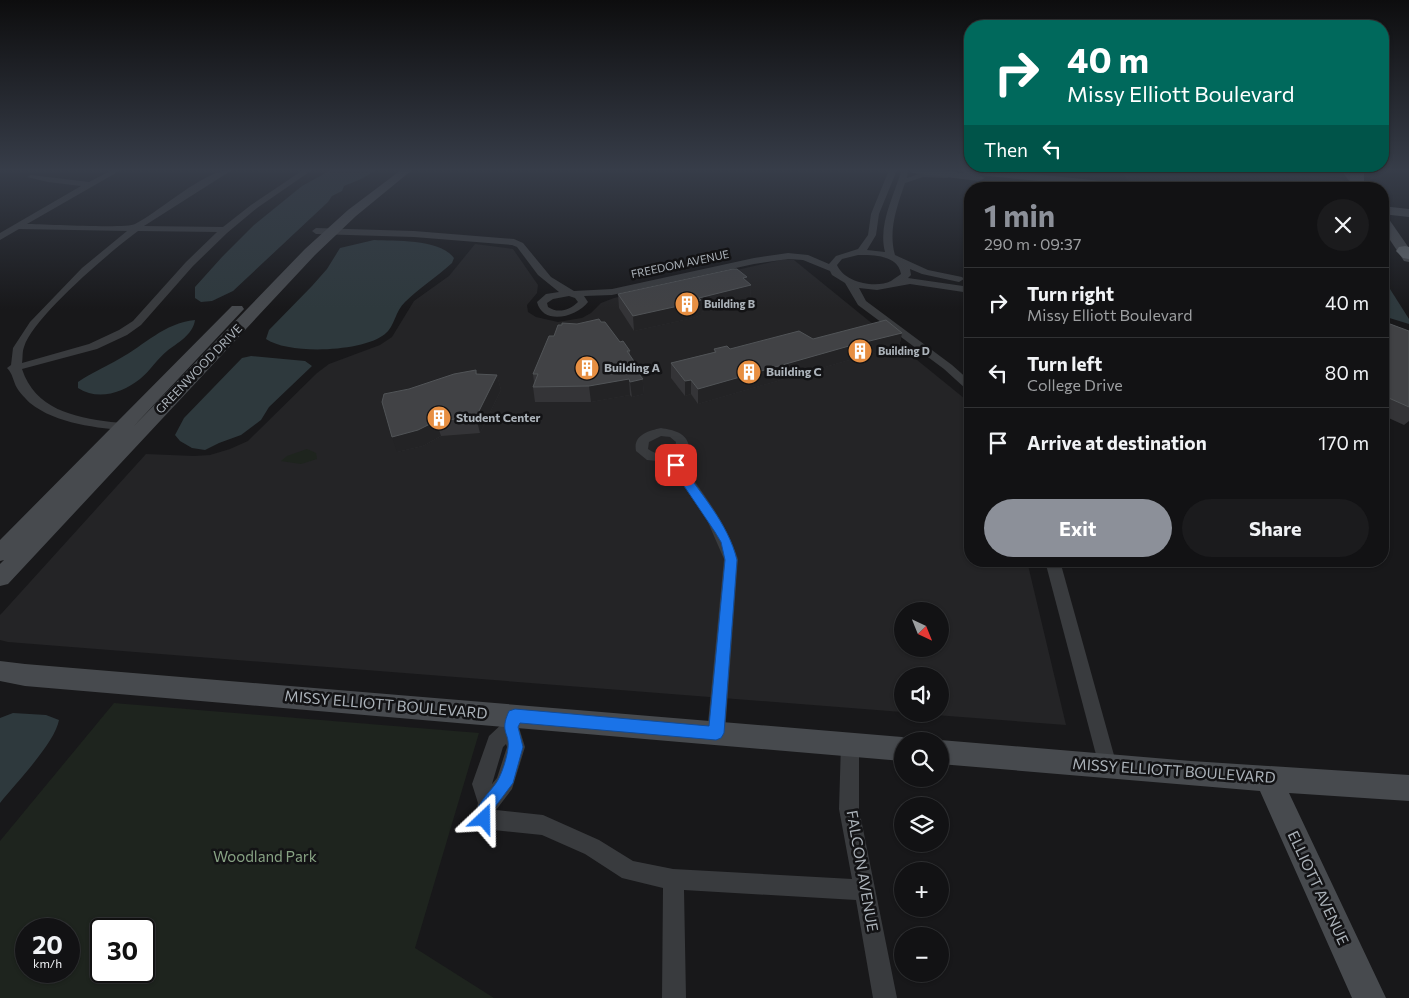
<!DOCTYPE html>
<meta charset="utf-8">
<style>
:root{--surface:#121214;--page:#1b1b1d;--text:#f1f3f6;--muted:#9c9ea0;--line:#313234;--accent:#8c9099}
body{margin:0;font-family:Commissioner,sans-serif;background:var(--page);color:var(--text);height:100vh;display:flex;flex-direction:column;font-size:19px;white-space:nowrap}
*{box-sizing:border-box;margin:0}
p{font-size:16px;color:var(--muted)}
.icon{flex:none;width:28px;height:28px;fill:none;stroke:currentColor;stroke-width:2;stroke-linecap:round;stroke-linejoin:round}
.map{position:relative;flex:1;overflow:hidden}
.side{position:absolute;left:964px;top:182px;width:425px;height:385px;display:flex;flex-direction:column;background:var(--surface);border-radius:20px;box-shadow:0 1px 4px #0004,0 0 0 1px var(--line)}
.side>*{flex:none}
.hud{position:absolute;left:964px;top:20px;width:425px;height:152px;border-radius:20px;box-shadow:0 1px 4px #0004,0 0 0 1px var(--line);background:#00695c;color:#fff;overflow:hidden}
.needle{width:32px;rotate:137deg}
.fabs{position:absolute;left:894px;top:602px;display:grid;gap:10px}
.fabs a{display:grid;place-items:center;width:55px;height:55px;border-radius:50%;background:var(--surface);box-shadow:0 1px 4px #0004,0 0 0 1px var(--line);font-size:25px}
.speed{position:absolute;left:15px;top:918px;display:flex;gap:10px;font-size:25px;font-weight:700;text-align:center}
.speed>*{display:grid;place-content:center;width:65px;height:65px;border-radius:50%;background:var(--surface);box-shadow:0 1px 4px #0004,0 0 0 1px var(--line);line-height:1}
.speed small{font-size:12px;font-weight:400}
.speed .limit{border:2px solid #111;border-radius:8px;background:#fff;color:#111}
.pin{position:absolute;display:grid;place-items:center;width:42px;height:42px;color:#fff;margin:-21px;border-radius:10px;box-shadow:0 2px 8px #0006}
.me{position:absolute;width:55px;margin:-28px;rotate:23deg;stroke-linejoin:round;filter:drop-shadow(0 0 4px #0008)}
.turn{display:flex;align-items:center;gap:18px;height:105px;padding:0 20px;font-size:22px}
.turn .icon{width:65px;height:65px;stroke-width:2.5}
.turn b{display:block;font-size:35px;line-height:42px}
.then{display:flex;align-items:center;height:48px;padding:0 20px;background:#0003;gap:10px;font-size:19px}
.round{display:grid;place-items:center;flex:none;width:52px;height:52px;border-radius:26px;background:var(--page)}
.head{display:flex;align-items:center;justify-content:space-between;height:85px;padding:0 20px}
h1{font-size:30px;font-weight:700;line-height:38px;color:var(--accent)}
.button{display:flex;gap:10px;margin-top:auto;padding:10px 20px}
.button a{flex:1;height:58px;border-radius:30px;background:var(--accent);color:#fff;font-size:20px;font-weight:700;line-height:58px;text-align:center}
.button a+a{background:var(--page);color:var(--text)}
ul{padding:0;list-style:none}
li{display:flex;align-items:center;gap:15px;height:70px;padding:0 20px;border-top:1px solid var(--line)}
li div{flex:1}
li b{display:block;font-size:19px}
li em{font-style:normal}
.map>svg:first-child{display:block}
.built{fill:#242426;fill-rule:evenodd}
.green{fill:#1e241e;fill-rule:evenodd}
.water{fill:#2e393d}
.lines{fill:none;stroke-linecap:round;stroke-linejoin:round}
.street{fill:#393b3e;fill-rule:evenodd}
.secondary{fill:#474a4e;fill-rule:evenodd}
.highway{fill:#656a6f;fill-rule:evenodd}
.wall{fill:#343437}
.shaded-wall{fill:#232325}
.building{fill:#414245;stroke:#515457}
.route{fill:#1a73e8;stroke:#114b97}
.labels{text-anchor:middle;stroke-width:5;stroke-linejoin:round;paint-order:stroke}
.far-street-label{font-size:11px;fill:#abb2b9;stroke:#131315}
.far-poi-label{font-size:11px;font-weight:bold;fill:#abb2b9;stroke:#131315;text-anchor:start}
.poi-label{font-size:12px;font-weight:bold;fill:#abb2b9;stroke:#131315;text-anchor:start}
.street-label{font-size:12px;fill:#abb2b9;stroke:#131315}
.near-street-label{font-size:15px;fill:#abb2b9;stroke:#131315}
.near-park-label{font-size:15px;fill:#87a283;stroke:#131315}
</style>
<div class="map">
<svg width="1409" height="998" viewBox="0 0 1409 998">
<rect width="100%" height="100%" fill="#18181a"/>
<g class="built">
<path d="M1124 170H1238L1285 173 1342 179 1354 189H1190L1129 182 1124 175Z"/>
<path d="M475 244 513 249 538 285 537 293 527 305 528 312 536 317 558 322 582 318 591 313 601 303 614 298 785 259 794 260 970 403V561H1027L1066 725 922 714H940V676H902V712L8 642 0 640V615L2 613 146 454 194 456 210 455 230 449 248 441 317 373 329 364 380 345 392 337 414 301 449 276ZM902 611H940V649H902Z"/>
</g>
<g class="green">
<path d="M307 449 316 453 317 459 301 464 281 461 287 456Z"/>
<path d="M114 703 479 733 415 948 494 998H0V841ZM26 929H69V971H26ZM101 929H144V971H101Z"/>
</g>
<g class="water">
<path d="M331 170H376L361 179 344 186 342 191 332 196 328 202 233 291 212 301 201 302 195 298V287L222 257 254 225 302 186Z"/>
<path d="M374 240C396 241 440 239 454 258L452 263C437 277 419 288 405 302 395 311 395 326 385 334 363 352 289 355 266 339L269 330 312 286 327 269 340 248Z"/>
<path d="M1383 278 1409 319V324L1383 316Z"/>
<path d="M195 320C193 335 177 343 167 351 157 359 150 371 140 379 122 393 98 401 78 388V382C91 373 105 367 119 359 145 345 164 323 195 320Z"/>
<path d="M251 356 305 361 312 366 269 407 261 420 241 435 219 443 205 450 192 448 180 441 175 435 184 418 242 358Z"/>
<path d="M13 713 46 715 59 720C55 743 15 784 0 803V718Z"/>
</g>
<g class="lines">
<g class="street">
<path d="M112 170H121L27 224C43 224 127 229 135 224 161 211 203 170 232 170L144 226 223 227 251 205 303 170H312L257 208 227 233 193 266 141 325 127 335 97 349 22 369C35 409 73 417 111 422 119 423 127 422 134 424L136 427 134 430 130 431C98 428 56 424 30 403 26 399 20 393 17 388 13 381 13 374 7 368L11 365 13 348 30 322 82 268 127 231 19 229 0 240V233L81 186 48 182 27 177 31 175 89 182ZM138 231 217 232 186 262 133 321 119 330 89 344 22 363C23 358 22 352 24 347 33 317 111 251 138 231Z"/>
<path d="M889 170H897L879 214 876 235 867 250 885 252C878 225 893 198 901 172L899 170H908L907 178 922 173 948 174V178H945L923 177 905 183C897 207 888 230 895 255L928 270 962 277 964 279 959 282 922 274 910 269 911 275 908 278 970 287V293L910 284 877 290 859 288 866 301 952 365 970 381V390L966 389 944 369 858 305 845 283 832 275 830 271 803 260 788 259 754 264 612 295 584 296 588 302C577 317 543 326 537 302L546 294 559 292 538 275 517 247 512 245 414 237 316 234 312 231 316 228 414 231 514 239 523 243 551 277 574 291 612 289 754 258 788 253 808 255 829 264 836 256 858 249 868 235 871 214ZM858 255C874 255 898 255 901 274 898 276 894 279 891 281 875 289 844 282 837 265L842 259ZM569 296 575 298 578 302C570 310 558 314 548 307L547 303 553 299Z"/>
<path d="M661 428C673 430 686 432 689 446L684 454 678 458C701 491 726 521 738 559L725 733 722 739 716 741 710 739 707 733 724 559 707 520 667 462 647 460 636 451C633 435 648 431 661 428ZM661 436 670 437 676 442 675 448C666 455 657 456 648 449L649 442Z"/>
<path d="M1045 561H1060L1117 766 1115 772 1108 775 1101 772 1099 766Z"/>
<path d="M511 719 517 721 525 747 512 789 496 810 543 815 599 840 633 861 673 869 852 879 839 809 841 744 844 738 850 736 856 738 859 744V809L897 998H873L856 900 684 890 686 998H662L663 888 622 878 585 854 542 835 484 829 477 826 474 819 478 803 472 784 489 736 505 721ZM506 744 507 747 497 778 492 784 503 747Z"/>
</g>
<g class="secondary">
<path d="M401 170H412L356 216 315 255 8 584 0 586V564L4 560 0 561V540L232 306H242L244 309 132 428 305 249 348 210Z"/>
<path d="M908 170H938L964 173 961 170H995L1151 186 1157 189H1115L979 175 985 178 979 181 913 173Z"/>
<path d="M1341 170H1351L1367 189H1355Z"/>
<path d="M1382 206 1409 209V217L1382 214Z"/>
<path d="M1382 214 1386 215 1409 248V262L1404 261 1382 228Z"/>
<path d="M0 661 25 664 902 737 912 741H902V761L25 686 0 681Z"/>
<path d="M940 740 1191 761 1409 775V801L1289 793 1386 998H1352L1260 791 940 764V741H936Z"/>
</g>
<g class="highway">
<path d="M1350 170H1364V183L1362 186H1352L1350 183Z"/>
<path d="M1405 246 1409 247V259L1403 258 1396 251 1399 247Z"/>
</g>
</g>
<g class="wall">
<path d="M747 277V282L751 285 750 300 701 312V315L693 318 634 331 619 308 618 294Z"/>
<path d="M1382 321 1409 331V421L1404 425 1382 415Z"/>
<path d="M902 333 899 347 846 361 698 404 691 394 685 396 671 378V363L714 352V349H730L813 339Z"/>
<path d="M620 342 630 351V356L642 373 644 394 632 397 630 395 591 402H535L533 387 534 382 533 374Z"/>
<path d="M476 370 477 374 497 375 501 390 480 433 441 436 423 446 397 452Z"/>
</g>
<g class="shaded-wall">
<path d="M747 277V286L751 285 750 300 701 312V315L693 318 634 331 633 316 699 298 743 278Z"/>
<path d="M902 333 899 347 846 361 698 404V389L849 346Z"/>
<path d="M642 373 644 394 632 397 630 382 639 374Z"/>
<path d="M497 375 501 390 480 433 476 417Z"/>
<path d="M629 379 630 395 591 402 589 386Z"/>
<path d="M691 380V394L685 396V381Z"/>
<path d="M436 421 441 436 423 446 397 452 392 437Z"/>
</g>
<g class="building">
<path d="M733 269H737L747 277 743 278 751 285 699 298 701 300 692 303 633 316 618 294Z"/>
<path d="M599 319 601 322H605L620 342 623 341 630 351H627L642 373 639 374 643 379 630 382 629 379 589 386 533 387 538 374H533L549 336H554L558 325H562V323L577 324Z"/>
<path d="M886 320 902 333 849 346 698 389 691 380 685 381 671 363 716 352 714 349 727 346 730 349 799 331 813 339Z"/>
<path d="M1382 321 1409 331V407L1382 395Z"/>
<path d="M476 370V374L497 375 476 417 436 421 418 430 392 437 382 402 384 394 409 389 454 374Z"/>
</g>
<linearGradient id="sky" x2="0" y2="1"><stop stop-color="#0d0d0e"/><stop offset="0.55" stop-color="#373d49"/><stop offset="1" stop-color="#373d49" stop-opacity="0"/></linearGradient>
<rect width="1409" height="309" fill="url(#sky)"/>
<path class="route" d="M676 461 679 462C700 493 728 523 737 560L724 733 721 738 716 740 520 723 518 727 523 747 513 783 495 807 490 825 484 827 478 825C470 805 492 793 499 778 503 770 507 757 508 748 510 732 499 733 509 711L515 709 709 726 725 560 721 542 715 532 670 465Z"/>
<defs>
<symbol id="building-disc" viewBox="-11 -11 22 22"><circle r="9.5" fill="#e78f42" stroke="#131315"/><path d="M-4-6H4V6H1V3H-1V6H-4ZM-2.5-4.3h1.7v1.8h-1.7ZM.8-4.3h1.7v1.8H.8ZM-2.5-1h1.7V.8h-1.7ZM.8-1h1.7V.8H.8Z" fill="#fff"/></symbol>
</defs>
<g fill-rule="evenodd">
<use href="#building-disc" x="673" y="290" width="28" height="28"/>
<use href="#building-disc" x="846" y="337" width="28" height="28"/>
<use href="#building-disc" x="573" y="354" width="28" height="28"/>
<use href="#building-disc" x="735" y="358" width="28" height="28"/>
<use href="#building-disc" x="425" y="404" width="28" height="28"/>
</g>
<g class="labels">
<g class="far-street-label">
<text transform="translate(680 264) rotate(-12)" y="4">FREEDOM AVENUE</text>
</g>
<g class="far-poi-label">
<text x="704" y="308">Building B</text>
<text x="878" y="355">Building D</text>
</g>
<g class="poi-label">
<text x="604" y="372">Building A</text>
<text x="766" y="376">Building C</text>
<text x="456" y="422">Student Center</text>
</g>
<g class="street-label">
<text transform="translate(199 369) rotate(-46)" y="4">GREENWOOD DRIVE</text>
</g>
<g class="near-street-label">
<text transform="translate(386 705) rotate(5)" y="5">MISSY ELLIOTT BOULEVARD</text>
<text transform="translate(1174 771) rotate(4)" y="5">MISSY ELLIOTT BOULEVARD</text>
<text transform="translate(862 871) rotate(80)" y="5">FALCON AVENUE</text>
<text transform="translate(1318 888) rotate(65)" y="5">ELLIOTT AVENUE</text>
</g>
<g class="near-park-label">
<text x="265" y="862">Woodland Park</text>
</g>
</g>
</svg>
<div class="fabs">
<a><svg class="needle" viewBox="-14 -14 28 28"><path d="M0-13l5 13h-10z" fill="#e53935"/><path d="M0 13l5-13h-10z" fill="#9c9ea0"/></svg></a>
<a><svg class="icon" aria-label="sound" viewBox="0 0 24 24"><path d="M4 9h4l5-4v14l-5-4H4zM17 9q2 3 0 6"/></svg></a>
<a><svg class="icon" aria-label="search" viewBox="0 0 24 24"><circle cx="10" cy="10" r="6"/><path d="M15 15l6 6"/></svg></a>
<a><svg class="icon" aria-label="layers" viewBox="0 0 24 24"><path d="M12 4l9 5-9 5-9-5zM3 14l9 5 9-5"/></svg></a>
<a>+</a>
<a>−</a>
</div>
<div class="speed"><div>20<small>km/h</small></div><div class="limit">30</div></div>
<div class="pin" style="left:676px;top:465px;background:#d93025"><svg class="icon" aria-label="arrive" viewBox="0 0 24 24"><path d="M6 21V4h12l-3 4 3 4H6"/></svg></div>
<svg class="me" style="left:484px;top:819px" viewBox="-20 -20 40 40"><path d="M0-17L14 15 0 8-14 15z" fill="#1a73e8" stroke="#fff" stroke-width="4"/></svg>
<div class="hud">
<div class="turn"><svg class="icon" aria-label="right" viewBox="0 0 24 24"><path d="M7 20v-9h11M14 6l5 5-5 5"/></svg><div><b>40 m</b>Missy Elliott Boulevard</div></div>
<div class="then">Then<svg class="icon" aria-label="left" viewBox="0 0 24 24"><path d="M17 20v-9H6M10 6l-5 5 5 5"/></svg></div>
</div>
<section class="side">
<div class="head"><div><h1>1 min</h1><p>290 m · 09:37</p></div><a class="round"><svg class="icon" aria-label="close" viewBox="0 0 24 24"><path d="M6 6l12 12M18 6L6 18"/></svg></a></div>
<ul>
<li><svg class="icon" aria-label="right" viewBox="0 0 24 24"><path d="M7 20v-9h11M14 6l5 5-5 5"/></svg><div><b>Turn right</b><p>Missy Elliott Boulevard</p></div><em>40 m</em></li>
<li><svg class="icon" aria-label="left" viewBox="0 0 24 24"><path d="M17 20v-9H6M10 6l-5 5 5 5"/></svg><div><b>Turn left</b><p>College Drive</p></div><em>80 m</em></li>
<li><svg class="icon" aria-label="arrive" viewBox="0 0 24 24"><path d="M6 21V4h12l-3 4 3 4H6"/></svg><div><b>Arrive at destination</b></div><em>170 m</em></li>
</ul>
<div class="button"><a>Exit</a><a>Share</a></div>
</section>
</div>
